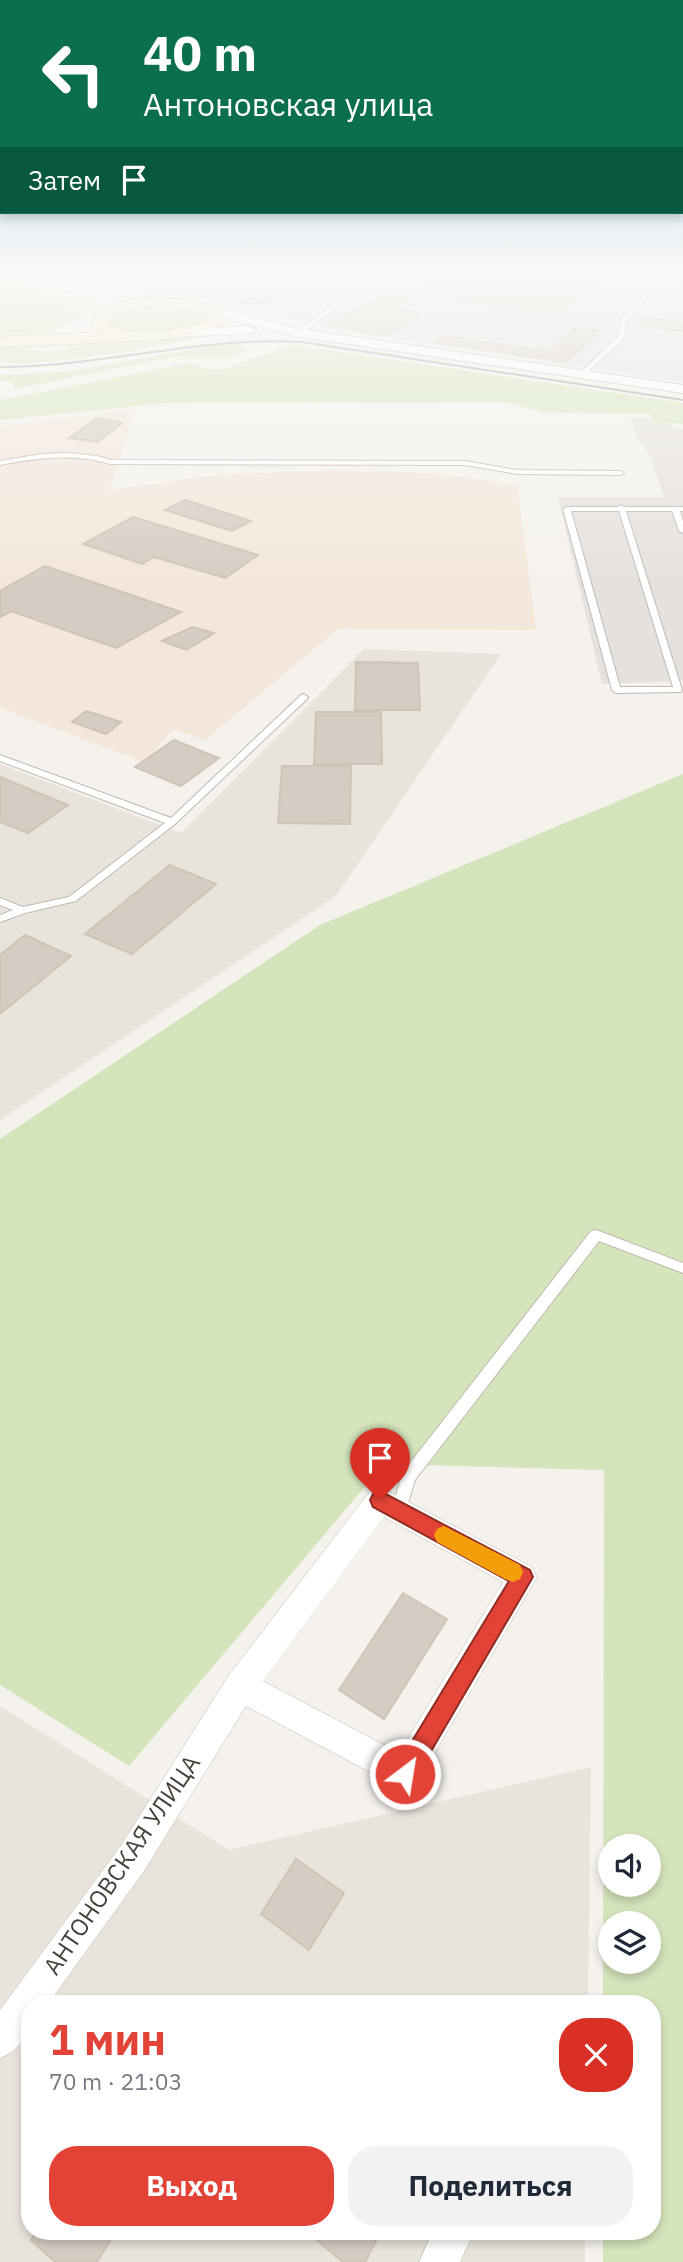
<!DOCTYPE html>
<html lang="ru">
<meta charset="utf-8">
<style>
:root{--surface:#fff;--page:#f2f2f3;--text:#1f2937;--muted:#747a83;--accent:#e24336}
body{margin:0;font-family:"IBM Plex Sans",sans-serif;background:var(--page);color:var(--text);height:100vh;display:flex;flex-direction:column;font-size:26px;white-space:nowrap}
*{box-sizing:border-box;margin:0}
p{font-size:23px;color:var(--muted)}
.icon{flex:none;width:38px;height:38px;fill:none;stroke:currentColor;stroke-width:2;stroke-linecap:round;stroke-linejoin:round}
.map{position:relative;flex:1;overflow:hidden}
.details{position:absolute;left:21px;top:1995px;width:640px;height:245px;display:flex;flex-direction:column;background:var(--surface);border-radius:28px;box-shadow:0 4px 10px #0003}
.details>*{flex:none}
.guide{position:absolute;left:0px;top:0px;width:684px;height:214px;box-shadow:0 4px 10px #0003;background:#0b6e4f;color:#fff;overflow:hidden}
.controls{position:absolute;left:598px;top:1834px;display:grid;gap:14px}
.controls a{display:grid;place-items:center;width:63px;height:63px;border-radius:50%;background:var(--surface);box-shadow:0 4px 10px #0003;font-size:35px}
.pin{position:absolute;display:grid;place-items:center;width:60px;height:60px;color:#fff;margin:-72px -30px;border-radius:50% 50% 50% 0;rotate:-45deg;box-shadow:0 0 7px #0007}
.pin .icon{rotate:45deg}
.me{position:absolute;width:77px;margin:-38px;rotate:31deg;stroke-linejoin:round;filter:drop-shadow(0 0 5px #0008)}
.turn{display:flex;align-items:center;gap:24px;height:147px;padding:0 28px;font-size:32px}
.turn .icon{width:91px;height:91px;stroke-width:2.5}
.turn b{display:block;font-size:49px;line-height:60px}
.then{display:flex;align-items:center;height:66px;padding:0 28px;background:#0003;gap:14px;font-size:26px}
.round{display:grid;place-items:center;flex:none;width:74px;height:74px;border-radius:28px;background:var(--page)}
.summary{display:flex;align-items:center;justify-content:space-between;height:119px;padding:0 28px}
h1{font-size:42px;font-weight:800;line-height:52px;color:var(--accent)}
.cta{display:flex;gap:14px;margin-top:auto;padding:14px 28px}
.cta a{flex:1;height:80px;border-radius:28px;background:var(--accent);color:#fff;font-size:28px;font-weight:800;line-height:80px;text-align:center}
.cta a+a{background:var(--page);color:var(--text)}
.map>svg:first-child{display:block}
.residential{fill:#e8e3db}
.commercial{fill:#f3e7db}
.industrial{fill:#e5e1de}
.green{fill:#d4e4bb;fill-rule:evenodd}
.building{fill:#d5cdc3;stroke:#cfc4b7;stroke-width:2}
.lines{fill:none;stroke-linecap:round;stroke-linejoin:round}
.service-casing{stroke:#bfb9b0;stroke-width:2}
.minor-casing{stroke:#bfb9b0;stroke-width:1}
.tertiary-casing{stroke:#bfb9b0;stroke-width:2}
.secondary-casing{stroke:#cebfa2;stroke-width:2}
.service{fill:#fff;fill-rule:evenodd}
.minor{fill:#fff;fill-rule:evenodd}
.tertiary{fill:#fff;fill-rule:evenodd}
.secondary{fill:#f9edd2;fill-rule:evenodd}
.tram{stroke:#9a9a9a;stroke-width:2}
.route{fill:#e24336;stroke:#932c23;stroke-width:2}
.slow{fill:#f59e0b}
.labels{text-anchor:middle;stroke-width:5;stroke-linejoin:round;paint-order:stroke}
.near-street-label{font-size:24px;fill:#48423b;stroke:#fff}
</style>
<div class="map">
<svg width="683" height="2262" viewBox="0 0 683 2262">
<rect width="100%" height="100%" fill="#f5f2ed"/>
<g class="residential">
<path d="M364 649 501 654 336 896 0 1120V764L181 833Z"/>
<path d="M0 1706 229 1850 591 1767 588 2004H30V2231H585V2262H0Z"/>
</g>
<path class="commercial" d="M135 409 110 490 215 475 330 470 435 473 517 485 536 630 338 629 205 740 174 729 144 762 0 708V426Z"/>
<g class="industrial">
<path d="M0 269H683V382L323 328 195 297 75 287 0 271Z"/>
<path d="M631 418H665L675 429 683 430V681L602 684 558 497H664L649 453 637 438Z"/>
</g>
<g class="green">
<path d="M0 291 84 308 85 316 49 332 0 338Z"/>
<path d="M159 306 203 311 210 318C192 334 132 335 110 325L109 320C123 307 141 306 159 306Z"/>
<path d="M191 336 196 338 131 351 64 360 21 364 0 362V347L13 346 47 352 68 349 69 344 80 342 109 344Z"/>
<path d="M238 344 246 350C219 365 204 355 175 357L15 389 12 382 0 381V375L66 372 216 345Z"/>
<path d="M293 345 683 403V424L654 422 650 414 541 412 505 402 167 403 0 420V400L189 363 217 371Z"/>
<path d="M683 774V2262H603V2231H653V2004H603L604 1470 384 1464 129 1766 0 1685V1139L320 925ZM611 1846H649V1885H611ZM611 1923H649V1962H611Z"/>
</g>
<g class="building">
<path d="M450 269H531L598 278 559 314 418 294Z"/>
<path d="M390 292 414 296 395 307 372 303Z"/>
<path d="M240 299H270L268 303H239Z"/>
<path d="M368 304 421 313 385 336 330 325Z"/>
<path d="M644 317 683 323V331L638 325Z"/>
<path d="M575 328 600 331 566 362 436 342 445 336 549 352Z"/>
<path d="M97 418 122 423 98 442 69 438Z"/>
<path d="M185 500 251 521 232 531 165 510Z"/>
<path d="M133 517 258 555 225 578 154 557 142 564 83 544Z"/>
<path d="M45 566 181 612 116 648 11 611 0 617V591Z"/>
<path d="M192 627 214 633 186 650 162 641Z"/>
<path d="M356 662 418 663 420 710H355Z"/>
<path d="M86 711 121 722 106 734 72 722Z"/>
<path d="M316 712H381L382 764H314Z"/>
<path d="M174 740 219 758 181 786 135 767Z"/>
<path d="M282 766H351L350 824 278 823Z"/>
<path d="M0 777 68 805 28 833 0 822Z"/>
<path d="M170 865 216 884 132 954 85 934Z"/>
<path d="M25 935 71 956 0 1014V955Z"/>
<path d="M403 1593 447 1619 384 1719 339 1690Z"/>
<path d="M296 1859 344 1893 309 1950 261 1914Z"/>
<path d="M36 2231H116L97 2262H55L31 2240Z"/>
<path d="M306 2231H381L365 2262H343Z"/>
</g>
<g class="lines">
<defs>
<g id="service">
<path d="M378 269H383L302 334H298V332Z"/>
<path d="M639 269 683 272V276L667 274 627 319 623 339 584 375H580V373L618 337 621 319 662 273Z"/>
<path d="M69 453 97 456 111 460 465 461 517 470 621 471 624 473 621 475 517 474 465 465 110 464C72 453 38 458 0 465V461L41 454Z"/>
<path d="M621 505 624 507H683V511H680L683 521V533L679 531 672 511H626L682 690 681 692 616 693 612 690 563 509 567 507H618ZM571 511H619L673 687H620Z"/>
<path d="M304 694 308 697 307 699 175 824 76 901 25 913 0 922V915L13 910 0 905V898L23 907 69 897 165 823 0 761V755L171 818 301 695Z"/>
<path d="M596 1230 683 1263V1273L599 1241 415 1480 404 1516 399 1518 394 1516 391 1511 403 1472 591 1231Z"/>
</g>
<g id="minor">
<path d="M380 1487 532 1567 537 1577 416 1785 405 1790 394 1785 246 1706 144 1871 48 2004H30C30 2030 26 2047 0 2058V2010L120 1847 229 1675 370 1491ZM384 1517 503 1582 399 1753 263 1681Z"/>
<path d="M433 2231H474L460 2262H419Z"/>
</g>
<g id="tertiary">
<path d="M210 306 294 328 683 385V393L294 336 206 313V307Z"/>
<path d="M249 326 256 330 254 333 173 337 166 333 173 329Z"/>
</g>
<path id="secondary" d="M0 279 77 294 105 308C134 293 196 295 223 312L226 321 223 324 192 334 157 340 0 347V337L101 332 91 324 96 316 81 305 67 301 0 287ZM148 306C166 308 198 305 210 319 183 330 133 341 107 323L118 312Z"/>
</defs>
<use href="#service" class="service-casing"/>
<use href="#minor" class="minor-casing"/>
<use href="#tertiary" class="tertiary-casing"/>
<use href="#secondary" class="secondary-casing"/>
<use href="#service" class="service"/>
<use href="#minor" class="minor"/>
<use href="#tertiary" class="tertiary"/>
<use href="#secondary" class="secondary"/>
<path class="tram" d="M0 367C102 367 200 336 302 342L683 400"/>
</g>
<linearGradient id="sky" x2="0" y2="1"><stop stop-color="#92c2e8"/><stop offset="0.46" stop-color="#faf9f7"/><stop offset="1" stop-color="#faf9f7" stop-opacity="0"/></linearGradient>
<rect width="683" height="586" fill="url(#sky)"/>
<path class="route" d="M380 1491 530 1570 533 1577 413 1782 405 1785 397 1782 394 1774 397 1766 509 1581 373 1507 370 1500 373 1494Z"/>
<path class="slow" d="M444 1526 520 1565 523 1572 520 1579 513 1582 505 1579 437 1542 434 1535 437 1529Z"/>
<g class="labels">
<g class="near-street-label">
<text transform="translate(122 1865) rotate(-56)" y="8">АНТОНОВСКАЯ УЛИЦА</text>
</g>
</g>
</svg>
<div class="controls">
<a><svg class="icon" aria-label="sound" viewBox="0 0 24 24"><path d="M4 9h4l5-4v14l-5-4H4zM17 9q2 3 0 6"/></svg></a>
<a><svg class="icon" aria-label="layers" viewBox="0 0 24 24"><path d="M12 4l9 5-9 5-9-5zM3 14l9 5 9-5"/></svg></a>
</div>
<div class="pin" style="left:380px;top:1500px;background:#d93025"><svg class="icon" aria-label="arrive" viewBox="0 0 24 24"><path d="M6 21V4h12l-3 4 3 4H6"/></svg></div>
<svg class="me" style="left:405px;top:1774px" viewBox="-20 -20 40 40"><circle r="17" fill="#e24336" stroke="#fff" stroke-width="3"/><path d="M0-11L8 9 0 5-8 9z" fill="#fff"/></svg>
<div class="guide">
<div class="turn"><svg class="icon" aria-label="left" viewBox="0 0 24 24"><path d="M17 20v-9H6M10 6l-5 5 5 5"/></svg><div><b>40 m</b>Антоновская улица</div></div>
<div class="then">Затем<svg class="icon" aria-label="arrive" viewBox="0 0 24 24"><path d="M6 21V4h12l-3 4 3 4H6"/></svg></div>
</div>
<section class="details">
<div class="summary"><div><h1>1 мин</h1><p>70 m · 21:03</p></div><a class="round" style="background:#d93025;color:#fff"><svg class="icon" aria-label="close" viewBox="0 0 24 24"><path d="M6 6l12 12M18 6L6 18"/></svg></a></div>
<div class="cta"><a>Выход</a><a>Поделиться</a></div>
</section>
</div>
